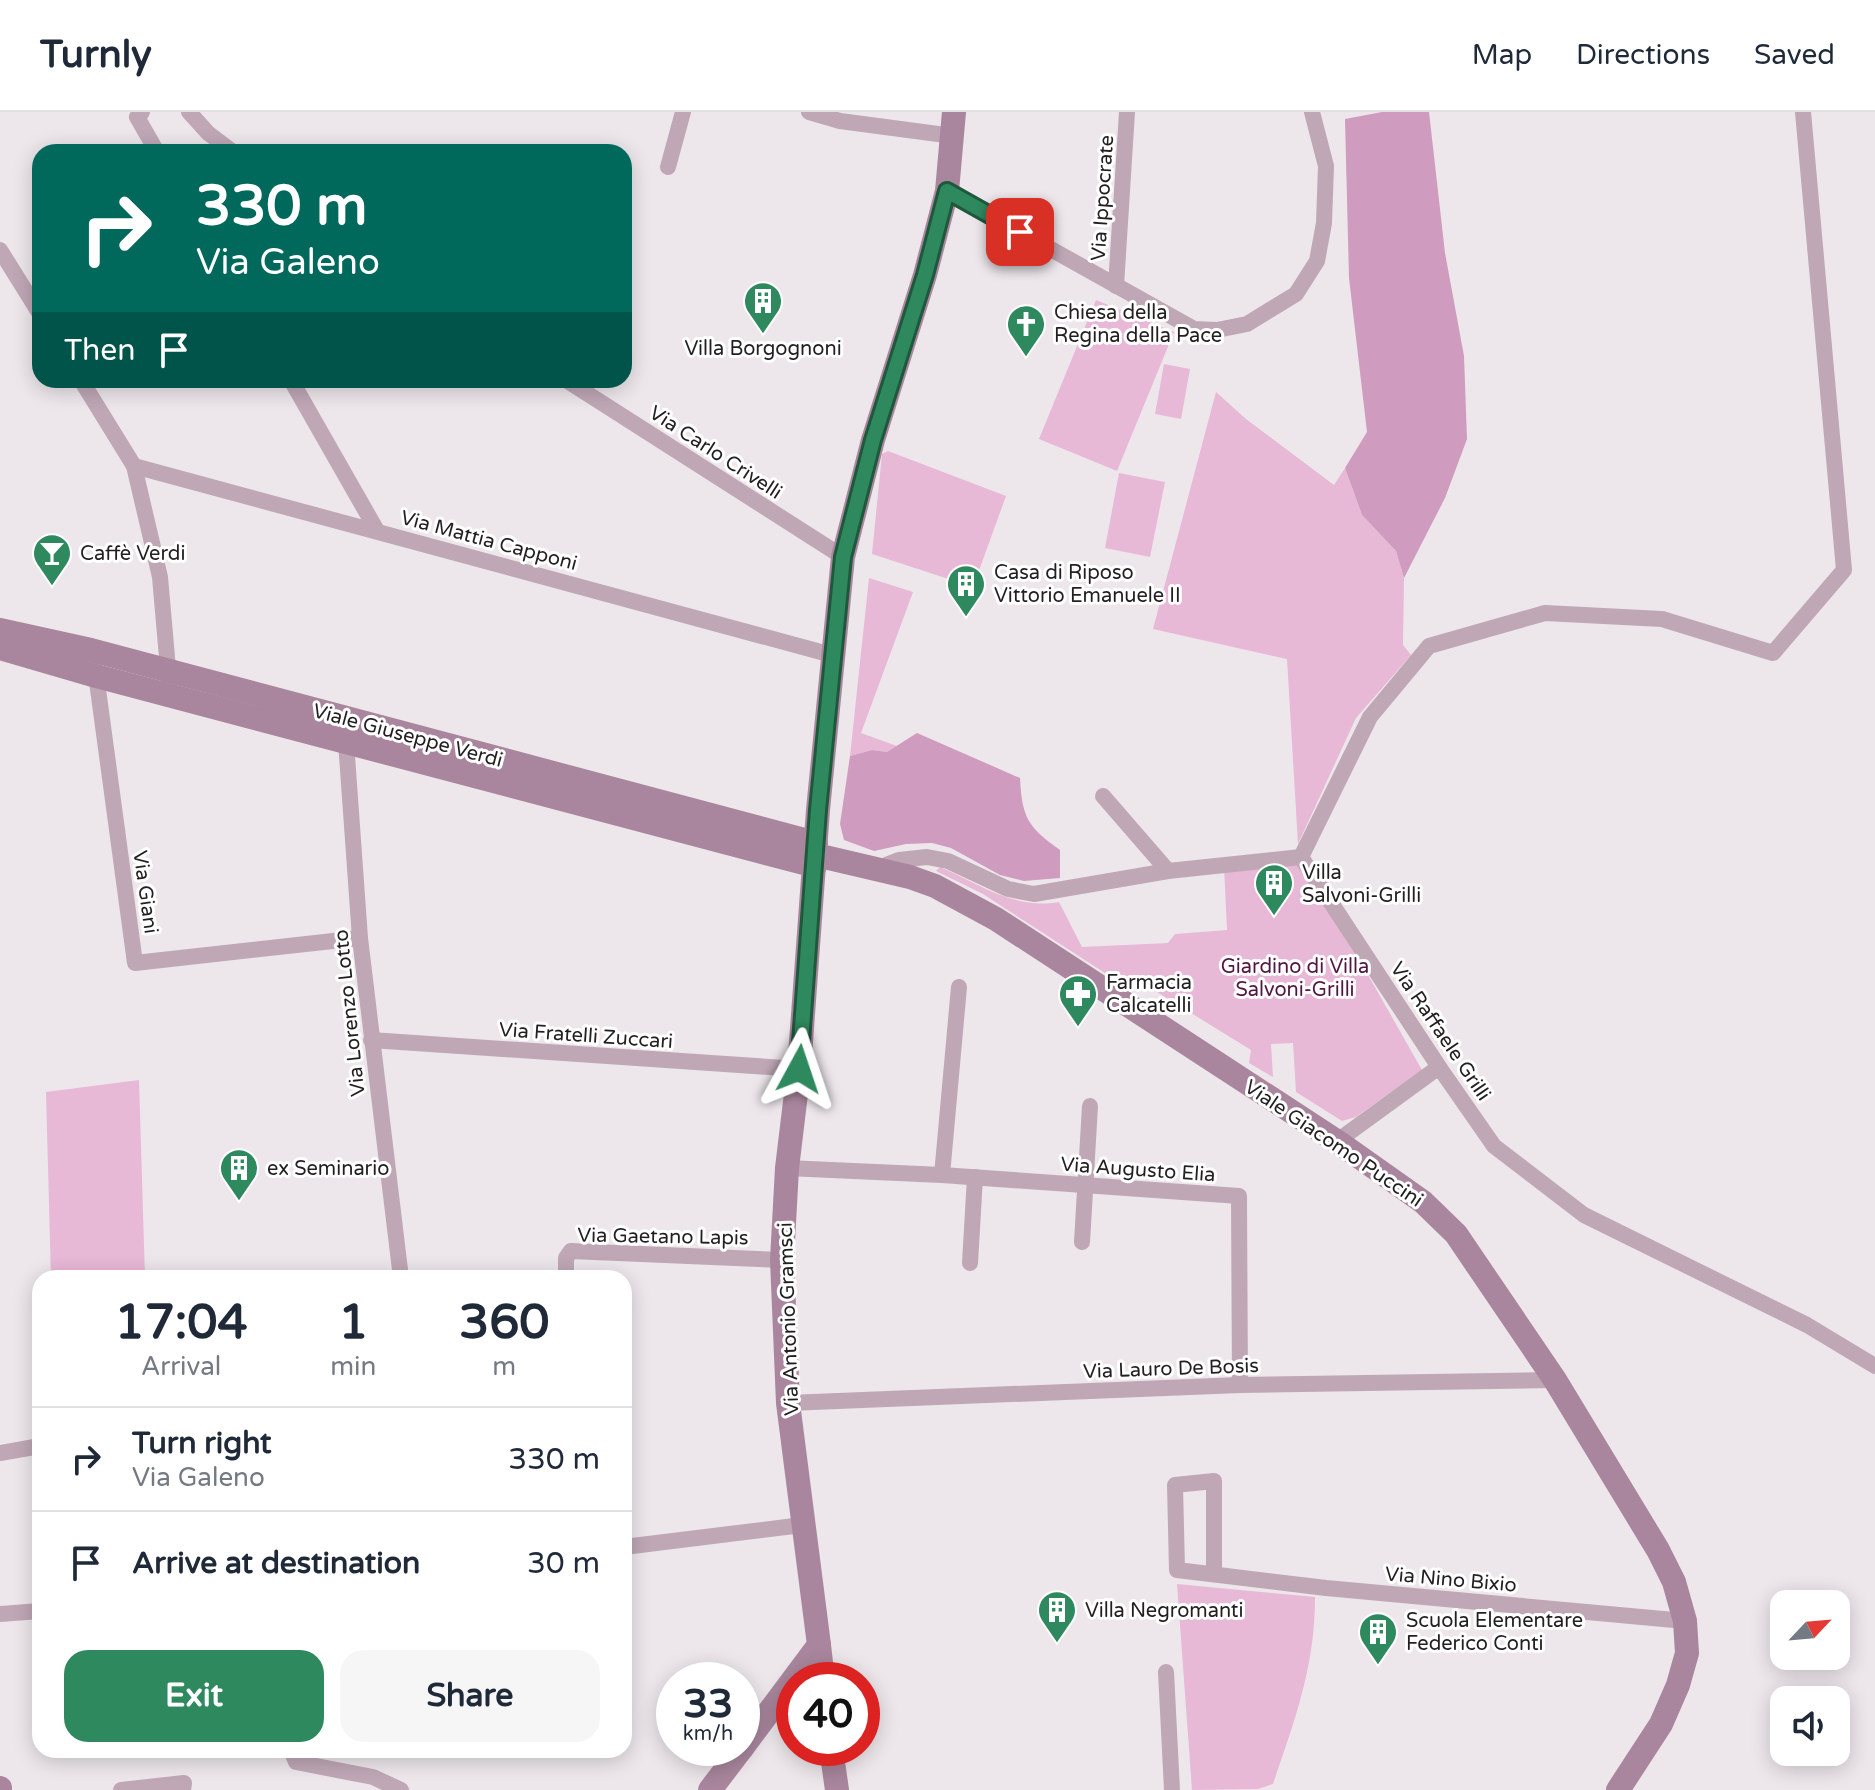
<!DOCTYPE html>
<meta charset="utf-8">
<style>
:root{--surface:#fff;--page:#f6f6f7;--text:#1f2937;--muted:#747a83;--line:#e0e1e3;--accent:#2f895e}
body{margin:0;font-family:"Varela Round",sans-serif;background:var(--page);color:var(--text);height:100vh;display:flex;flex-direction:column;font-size:30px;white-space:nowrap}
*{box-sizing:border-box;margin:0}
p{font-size:26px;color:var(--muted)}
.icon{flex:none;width:44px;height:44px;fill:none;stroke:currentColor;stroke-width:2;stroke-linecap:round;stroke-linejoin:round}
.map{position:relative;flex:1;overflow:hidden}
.details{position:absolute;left:32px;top:1158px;width:600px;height:488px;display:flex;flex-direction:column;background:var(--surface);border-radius:24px;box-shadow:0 4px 20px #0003}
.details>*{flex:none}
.hud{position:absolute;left:32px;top:32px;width:600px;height:244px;border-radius:24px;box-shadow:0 4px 20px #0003;background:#00695c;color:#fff;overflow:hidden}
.needle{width:52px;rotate:64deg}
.fabs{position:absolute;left:1770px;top:1478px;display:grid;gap:16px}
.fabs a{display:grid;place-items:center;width:80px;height:80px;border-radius:16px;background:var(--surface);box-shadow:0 4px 20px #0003;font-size:40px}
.speed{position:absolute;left:656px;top:1550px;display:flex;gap:16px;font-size:40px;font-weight:700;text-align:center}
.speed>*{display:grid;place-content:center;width:104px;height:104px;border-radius:50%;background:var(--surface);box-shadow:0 4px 20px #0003;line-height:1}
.speed small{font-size:20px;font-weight:400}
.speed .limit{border:12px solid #d22;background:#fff;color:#111}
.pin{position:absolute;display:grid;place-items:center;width:68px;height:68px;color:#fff;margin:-34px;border-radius:16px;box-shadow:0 4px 12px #0006}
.me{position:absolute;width:88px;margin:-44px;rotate:5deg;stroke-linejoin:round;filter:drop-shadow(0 0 6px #0008)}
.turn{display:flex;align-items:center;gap:28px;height:168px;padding:0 32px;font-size:36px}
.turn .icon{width:104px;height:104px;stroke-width:2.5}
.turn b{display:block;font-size:56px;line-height:68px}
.then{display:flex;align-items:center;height:76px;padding:0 32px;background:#0003;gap:16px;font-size:30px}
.eta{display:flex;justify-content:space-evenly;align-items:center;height:136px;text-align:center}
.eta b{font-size:48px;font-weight:800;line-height:56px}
.cta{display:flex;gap:16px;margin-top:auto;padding:16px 32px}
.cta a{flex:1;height:92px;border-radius:24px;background:var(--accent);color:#fff;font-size:32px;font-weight:800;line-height:92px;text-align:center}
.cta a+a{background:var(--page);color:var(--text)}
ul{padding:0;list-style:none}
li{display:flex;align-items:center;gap:24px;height:104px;padding:0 32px;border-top:2px solid var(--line)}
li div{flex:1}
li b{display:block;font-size:30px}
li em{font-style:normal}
header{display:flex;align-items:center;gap:48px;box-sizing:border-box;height:112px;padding:0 40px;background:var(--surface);border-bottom:2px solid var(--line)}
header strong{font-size:38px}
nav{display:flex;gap:44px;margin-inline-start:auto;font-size:28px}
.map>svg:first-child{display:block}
.green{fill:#e8b8d7}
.forest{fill:#cf9bbe}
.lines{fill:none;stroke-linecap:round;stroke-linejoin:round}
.street{stroke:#bfa7b6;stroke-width:16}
.secondary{stroke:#a9869d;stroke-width:24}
.route-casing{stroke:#1f593d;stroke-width:20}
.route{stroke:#2f895e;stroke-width:14}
.labels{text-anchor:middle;stroke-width:6;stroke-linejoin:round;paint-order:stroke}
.street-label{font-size:20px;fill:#211f20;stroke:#fff}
.poi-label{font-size:20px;fill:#211f20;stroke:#fff;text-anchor:start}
.park-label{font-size:20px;fill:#521643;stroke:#fff}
</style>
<header>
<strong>Turnly</strong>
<nav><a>Map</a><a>Directions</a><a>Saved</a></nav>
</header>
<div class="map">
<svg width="1875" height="1678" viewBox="0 0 1875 1678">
<rect width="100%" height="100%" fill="#ede7eb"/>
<g class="green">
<path d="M1096 188 1174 220 1117 359 1039 327Z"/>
<path d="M1164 252 1190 257 1181 307 1155 302Z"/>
<path d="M1216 280 1246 307 1334 373 1345 356 1362 403 1396 439 1404 466 1403 533 1411 543 1356 606 1298 732 1287 547 1153 517Z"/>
<path d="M888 339 1006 384 973 475 872 442 882 342Z"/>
<path d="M1119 361 1165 370 1150 445 1105 436Z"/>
<path d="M869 466 913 480 861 621 897 634 887 640 872 638 850 644Z"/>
<path d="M1301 745 1422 958 1356 1005 1342 1009 1296 980 1293 931 1271 932 1273 965 1249 951 1251 938 1136 867 1125 874 983 782 936 759 940 755C980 772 1013 798 1059 790L1082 835 1168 831 1175 822 1227 818 1224 755Z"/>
<path d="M139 968 145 1166H51L46 980Z"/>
<path d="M1177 1472 1315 1485C1315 1555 1295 1607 1273 1672L1258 1677 1192 1678Z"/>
</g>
<g class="forest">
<path d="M1382 0H1429L1445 141 1464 244 1467 327 1445 386 1404 466 1396 439 1362 403 1345 356 1367 320 1349 166 1345 7Z"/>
<path d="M917 621 1020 666C1022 706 1028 715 1060 738V766L1024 769 1000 763 951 736 932 731 906 732 874 739 844 728 840 712 850 644 872 638 887 640Z"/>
</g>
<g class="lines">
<g class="street">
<path d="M142 0 137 5 157 40"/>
<path d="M189 0 208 21 233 40"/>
<path d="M809 0 840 9 953 24"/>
<path d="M668 55 683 0"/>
<path d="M947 79 1194 217 1217 218 1247 212 1296 182 1317 149 1324 111 1326 54 1312 0"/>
<path d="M0 138 40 202"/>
<path d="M1116 174 1127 0"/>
<path d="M81 268 134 354 160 465 169 568"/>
<path d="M291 268 376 417"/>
<path d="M566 268 843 445"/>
<path d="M134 354 832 543"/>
<path d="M95 555 135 851 360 826"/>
<path d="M346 630 360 826 401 1166"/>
<path d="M1103 684 1168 759"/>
<path d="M1301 745 1370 605 1429 534 1545 501 1662 507 1773 541 1844 458 1803 0"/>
<path d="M876 757 899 748 927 745 948 749 1008 777 1034 782 1168 759 1301 745 1439 955 1494 1034 1584 1103 1807 1213 1875 1254"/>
<path d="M371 928 799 957"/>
<path d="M1336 1030 1439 955"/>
<path d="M787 1056 942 1063 1239 1084 1240 1273"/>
<path d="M942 1063 959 875"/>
<path d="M1082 1130 1090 994"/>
<path d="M970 1151 975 1065"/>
<path d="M566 1166V1146L571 1139 782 1148"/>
<path d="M788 1291 1240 1273 1555 1268"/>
<path d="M0 1341 40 1334"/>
<path d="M624 1435 802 1413"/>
<path d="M1214 1462V1369L1175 1373 1177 1458 1326 1476 1685 1509"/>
<path d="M0 1502 40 1499"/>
<path d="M1166 1560 1172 1678"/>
<path d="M291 1638 296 1650 373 1665 401 1678"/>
<path d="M121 1678 184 1671 183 1678"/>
</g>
<g class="secondary">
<path d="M0 518 91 538 816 731"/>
<path d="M0 536 96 564 815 754"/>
<path d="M816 743 910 765 935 774 996 807 1341 1032 1423 1090 1456 1122 1555 1268 1658 1438 1674 1470 1685 1509 1687 1541 1678 1573 1661 1612 1618 1678"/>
<path d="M819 1533 823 1568"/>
<path d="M742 1636 819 1533 788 1291 782 1148 787 1056 799 957 818 698 843 445 873 328 925 163 947 79 954 0"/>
<path d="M831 1636 837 1678"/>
<path d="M0 1676V1678"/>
<path d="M710 1678 742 1636"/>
</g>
</g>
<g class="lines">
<defs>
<path id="route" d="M799 957 818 698 843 445 873 328 925 163 947 79 1020 120"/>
</defs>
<use href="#route" class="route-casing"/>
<use href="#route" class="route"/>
</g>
<defs>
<symbol id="building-pin" viewBox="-11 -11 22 30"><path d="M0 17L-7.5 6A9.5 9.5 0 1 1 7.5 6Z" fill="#2f895e" stroke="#fff"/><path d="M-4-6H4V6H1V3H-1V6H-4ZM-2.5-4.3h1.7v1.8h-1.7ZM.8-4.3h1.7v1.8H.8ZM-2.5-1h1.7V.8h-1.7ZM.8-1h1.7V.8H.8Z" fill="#fff"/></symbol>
<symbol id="church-pin" viewBox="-11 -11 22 30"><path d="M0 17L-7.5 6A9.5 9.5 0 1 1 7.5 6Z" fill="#2f895e" stroke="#fff"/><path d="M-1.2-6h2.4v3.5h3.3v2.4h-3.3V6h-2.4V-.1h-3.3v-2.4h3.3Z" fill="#fff"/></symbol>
<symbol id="bar-pin" viewBox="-11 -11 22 30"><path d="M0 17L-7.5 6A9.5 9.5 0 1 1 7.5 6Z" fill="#2f895e" stroke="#fff"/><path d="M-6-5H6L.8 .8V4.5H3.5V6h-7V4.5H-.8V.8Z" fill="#fff"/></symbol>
<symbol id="pharmacy-pin" viewBox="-11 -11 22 30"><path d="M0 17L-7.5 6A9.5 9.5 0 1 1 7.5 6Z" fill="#2f895e" stroke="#fff"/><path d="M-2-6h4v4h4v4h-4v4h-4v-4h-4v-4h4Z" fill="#fff"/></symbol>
</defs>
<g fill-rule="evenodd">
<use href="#building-pin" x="741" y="167" width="44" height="60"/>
<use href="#church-pin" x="1004" y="190" width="44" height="60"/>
<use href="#bar-pin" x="30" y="419" width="44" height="60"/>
<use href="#building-pin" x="944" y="450" width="44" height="60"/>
<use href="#building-pin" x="1252" y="749" width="44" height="60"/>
<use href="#pharmacy-pin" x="1056" y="860" width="44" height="60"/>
<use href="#building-pin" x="217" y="1034" width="44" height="60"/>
<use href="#building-pin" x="1035" y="1476" width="44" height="60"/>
<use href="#building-pin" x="1356" y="1498" width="44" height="60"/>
</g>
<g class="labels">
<g class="street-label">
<text transform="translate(1102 86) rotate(-86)" y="7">Via Ippocrate</text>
<text transform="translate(716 340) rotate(33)" y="7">Via Carlo Crivelli</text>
<text transform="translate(489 428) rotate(15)" y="7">Via Mattia Capponi</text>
<text transform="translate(408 623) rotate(15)" y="7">Viale Giuseppe Verdi</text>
<text transform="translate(146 780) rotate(82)" y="7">Via Giani</text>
<text transform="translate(349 901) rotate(-96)" y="7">Via Lorenzo Lotto</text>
<text transform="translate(1441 919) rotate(56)" y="7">Via Raffaele Grilli</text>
<text transform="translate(586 923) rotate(4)" y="7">Via Fratelli Zuccari</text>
<text transform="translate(1334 1031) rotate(34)" y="7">Viale Giacomo Puccini</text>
<text transform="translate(1138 1057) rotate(4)" y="7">Via Augusto Elia</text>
<text transform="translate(663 1124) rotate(1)" y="7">Via Gaetano Lapis</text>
<text transform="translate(788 1207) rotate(-92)" y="7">Via Antonio Gramsci</text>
<text transform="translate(1171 1256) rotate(-2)" y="7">Via Lauro De Bosis</text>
<text transform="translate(1451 1467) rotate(5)" y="7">Via Nino Bixio</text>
</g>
<g class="poi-label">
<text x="1054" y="207">Chiesa della<tspan x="1054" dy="23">Regina della Pace</tspan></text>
<text x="763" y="243" text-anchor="middle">Villa Borgognoni</text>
<text x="80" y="448">Caffè Verdi</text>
<text x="994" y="467">Casa di Riposo<tspan x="994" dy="23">Vittorio Emanuele II</tspan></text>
<text x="1302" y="767">Villa<tspan x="1302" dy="23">Salvoni-Grilli</tspan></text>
<text x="1106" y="877">Farmacia<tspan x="1106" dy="23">Calcatelli</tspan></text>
<text x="267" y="1063">ex Seminario</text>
<text x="1085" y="1505">Villa Negromanti</text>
<text x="1406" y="1515">Scuola Elementare<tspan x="1406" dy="23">Federico Conti</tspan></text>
</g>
<g class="park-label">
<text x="1295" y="861">Giardino di Villa<tspan x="1295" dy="23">Salvoni-Grilli</tspan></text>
</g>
</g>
</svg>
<div class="fabs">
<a><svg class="needle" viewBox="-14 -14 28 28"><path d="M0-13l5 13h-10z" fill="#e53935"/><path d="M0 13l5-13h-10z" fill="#747a83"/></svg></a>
<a><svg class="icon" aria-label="sound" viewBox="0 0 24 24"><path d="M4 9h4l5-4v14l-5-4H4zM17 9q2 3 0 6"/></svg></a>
</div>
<div class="speed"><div>33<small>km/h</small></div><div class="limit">40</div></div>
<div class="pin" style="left:1020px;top:120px;background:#d93025"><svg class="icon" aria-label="arrive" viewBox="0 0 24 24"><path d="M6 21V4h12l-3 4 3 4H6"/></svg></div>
<svg class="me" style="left:799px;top:957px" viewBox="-20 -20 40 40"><path d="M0-17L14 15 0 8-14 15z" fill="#2f895e" stroke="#fff" stroke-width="4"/></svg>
<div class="hud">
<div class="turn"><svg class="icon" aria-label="right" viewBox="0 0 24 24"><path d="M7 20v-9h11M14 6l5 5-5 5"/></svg><div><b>330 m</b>Via Galeno</div></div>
<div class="then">Then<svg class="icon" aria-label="arrive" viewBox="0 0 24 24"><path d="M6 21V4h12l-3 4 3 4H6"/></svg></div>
</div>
<section class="details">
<div class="eta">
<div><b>17:04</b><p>Arrival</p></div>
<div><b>1</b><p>min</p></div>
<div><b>360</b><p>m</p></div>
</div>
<ul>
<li><svg class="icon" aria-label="right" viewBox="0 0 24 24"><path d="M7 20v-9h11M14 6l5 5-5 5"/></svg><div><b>Turn right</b><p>Via Galeno</p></div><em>330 m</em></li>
<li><svg class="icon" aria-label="arrive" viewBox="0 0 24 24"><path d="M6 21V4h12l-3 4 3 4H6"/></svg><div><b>Arrive at destination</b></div><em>30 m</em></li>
</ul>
<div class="cta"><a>Exit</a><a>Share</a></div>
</section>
</div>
